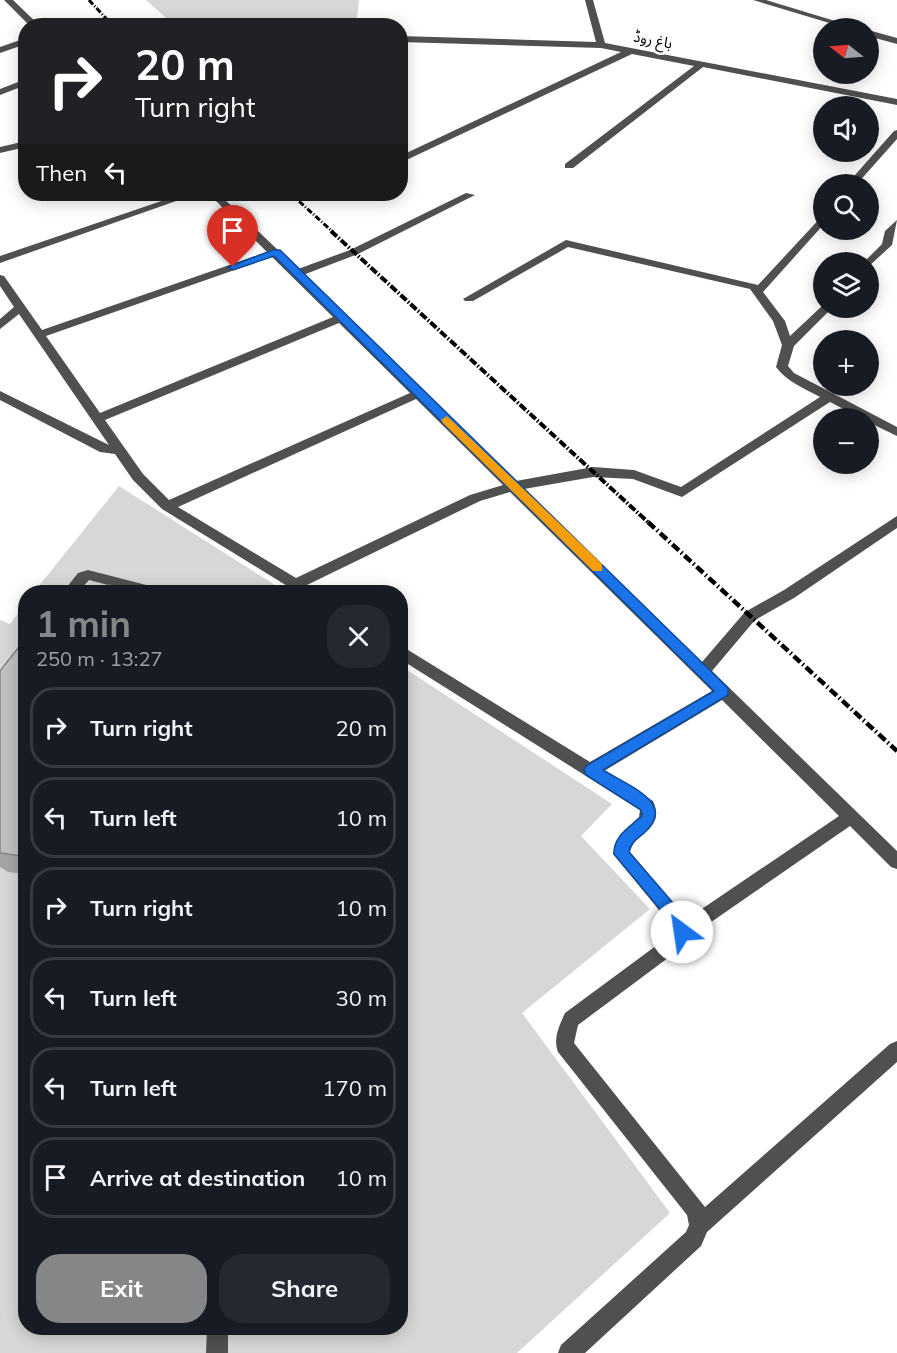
<!DOCTYPE html>
<meta charset="utf-8">
<style>
:root{--surface:#171b24;--page:#242831;--text:#f1f3f6;--muted:#9ea1a6;--line:#363941;--accent:#858687}
body{margin:0;font-family:Mulish,"Noto Sans Arabic",sans-serif;background:var(--page);color:var(--text);height:100vh;display:flex;flex-direction:column;font-size:22px;white-space:nowrap}
*{box-sizing:border-box;margin:0}
p{font-size:20px;color:var(--muted)}
.icon{flex:none;width:33px;height:33px;fill:none;stroke:currentColor;stroke-width:2;stroke-linecap:round;stroke-linejoin:round}
.map{position:relative;flex:1;overflow:hidden}
.drawer{position:absolute;left:18px;top:585px;width:390px;height:750px;display:flex;flex-direction:column;background:var(--surface);border-radius:24px;box-shadow:0 3px 15px #0003}
.drawer>*{flex:none}
.hud{position:absolute;left:18px;top:18px;width:390px;height:183px;border-radius:24px;box-shadow:0 3px 15px #0003;background:#202124;color:#fff;overflow:hidden}
.needle{width:39px;rotate:287deg}
.buttons{position:absolute;left:813px;top:18px;display:grid;gap:12px}
.buttons a{display:grid;place-items:center;width:66px;height:66px;border-radius:50%;background:var(--surface);box-shadow:0 3px 15px #0003;font-size:30px}
.pin{position:absolute;display:grid;place-items:center;width:51px;height:51px;color:#fff;margin:-62px -26px;border-radius:50% 50% 50% 0;rotate:-45deg;box-shadow:0 0 6px #0007}
.pin .icon{rotate:45deg}
.me{position:absolute;width:66px;margin:-33px;rotate:329deg;stroke-linejoin:round;filter:drop-shadow(0 0 4px #0008)}
.turn{display:flex;align-items:center;gap:21px;height:126px;padding:0 18px;font-size:27px}
.turn .icon{width:78px;height:78px;stroke-width:2.5}
.turn b{display:block;font-size:42px;line-height:51px}
.then{display:flex;align-items:center;height:57px;padding:0 18px;background:#0003;gap:12px;font-size:22px}
.round{display:grid;place-items:center;flex:none;width:63px;height:63px;border-radius:24px;background:var(--page)}
.headline{display:flex;align-items:center;justify-content:space-between;height:102px;padding:0 18px}
h1{font-size:36px;font-weight:700;line-height:45px;color:var(--accent)}
.cta{display:flex;gap:12px;margin-top:auto;padding:12px 18px}
.cta a{flex:1;height:69px;border-radius:24px;background:var(--accent);color:#fff;font-size:24px;font-weight:700;line-height:69px;text-align:center}
.cta a+a{background:var(--page);color:var(--text)}
ul{padding:0;list-style:none}
li{display:flex;align-items:center;gap:18px;height:81px;margin:0 12px 9px;padding:0 6px;border:3px solid var(--line);border-radius:24px}
li div{flex:1}
li b{display:block;font-size:22px}
li em{font-style:normal}
.map>svg:first-child{display:block}
.green{fill:#d7d7d7}
.lines{fill:none;stroke-linecap:round;stroke-linejoin:round}
.minor{fill:#505050;fill-rule:evenodd}
.rail-far2{stroke:#000;stroke-width:3;stroke-dasharray:6 2 1 2;stroke-linecap:butt}
.rail-far1{stroke:#000;stroke-width:4;stroke-dasharray:8 2 1.5 2;stroke-linecap:butt}
.rail{stroke:#000;stroke-width:4.5;stroke-dasharray:9 3 1.5 3;stroke-linecap:butt}
.wall{fill:#a5a5a5}
.building{fill:#c0c0c0;stroke:#868686;stroke-width:1.5}
.route{fill:#1a73e8;stroke:#114b97;stroke-width:1.5}
.slow{fill:#f59e0b}
.labels{text-anchor:middle;stroke-width:5;stroke-linejoin:round;paint-order:stroke}
.far-street-label{font-size:15px;fill:#000;stroke:#fff}
</style>
<div class="map">
<svg width="897" height="1353" viewBox="0 0 897 1353">
<rect width="100%" height="100%" fill="#fff"/>
<g class="green">
<path d="M146 0H359L356 25 175 26Z"/>
<path d="M119 486 286 592H34Z"/>
<path d="M25 604 26 1328H400L401 666 612 804 581 836 650 909 522 1013 670 1213 517 1353H0V620L10 624Z"/>
</g>
<g class="lines">
<g class="minor">
<path d="M4 0H13L40 26H30Z"/>
<path d="M585 0H593L605 43 897 99V105L703 67 573 168H565V164L694 66 632 54 400 163V156L621 52 601 48 400 42V36L596 42Z"/>
<path d="M753 0H766L858 28H846Z"/>
<path d="M868 30 897 38V44L868 36Z"/>
<path d="M26 38V44L0 53V47Z"/>
<path d="M26 79V85L0 95V89Z"/>
<path d="M897 130V139L857 184H847L894 131Z"/>
<path d="M26 141V147L0 153V147Z"/>
<path d="M466 193 475 195 358 254 303 275 516 481 593 467 634 470 681 487 820 397C804 388 787 382 776 367L782 345 773 321 750 289 568 247 473 301H465L463 299 566 240 758 285 824 214V224L763 292 785 321 790 336 822 306 832 308 794 346 788 366 794 373 897 427V436L868 422V418H861L830 402 682 497 633 479 593 477 524 489 702 662 745 612 784 590 897 516V528L794 598 755 620 712 671 897 851V869L891 867 850 826 688 938 684 946 578 1025 574 1043 705 1207 890 1044 897 1041V1062L707 1232 701 1246 585 1353H558L561 1345 686 1232 689 1225 687 1215 558 1052C553 1039 559 1026 565 1013L672 934 673 927 613 854 620 835 639 817 640 810 400 659V645L590 762 712 691 510 492 480 501 307 585 314 592H297L162 509 133 480 115 454 100 452 0 400V391L109 445 19 314 0 329V319L14 307 0 286V275L4 276 42 330 267 252 209 194H219L298 269 350 250ZM272 257 333 317 100 413 46 336ZM339 323 410 393 169 500 143 474 105 420ZM416 399 503 485 470 495 296 578 178 507ZM722 700 839 816 687 919 630 852C635 831 666 829 653 801L604 771Z"/>
<path d="M182 194H196L0 263V256Z"/>
<path d="M321 194H333L328 197Z"/>
<path d="M897 220 892 245 868 267V262H864L882 244 885 231Z"/>
<path d="M88 570 154 587 161 592H135L89 580 78 592H63L78 573Z"/>
<path d="M207 1328H228V1353H206Z"/>
</g>
<g class="rail-far2">
<path d="M89 0 113 26"/>
<path d="M291 194 333 232"/>
</g>
<path class="rail-far1" d="M331 231 650 524"/>
<path class="rail" d="M648 522 897 751"/>
</g>
<path class="wall" d="M26 638V874L8 872 0 867V671Z"/>
<g class="building">
<path d="M109 585 125 588 127 592H102Z"/>
<path d="M26 638V856H23L0 853V671Z"/>
</g>
<path class="route" d="M273 250H280L728 688V695L603 770C628 786 679 803 643 834 637 839 630 843 629 852L687 919 690 932 688 938 682 940 677 938 674 926 614 854C613 836 630 827 642 816L641 810 586 775 584 770 586 766 714 691 274 256 233 270 228 267Z"/>
<path class="slow" d="M447 416 602 564V571H593L443 423 441 420Z"/>
<g class="labels">
<g class="far-street-label">
<text transform="translate(653 40) rotate(11)" y="5">باغ روڈ</text>
</g>
</g>
</svg>
<div class="buttons">
<a><svg class="needle" viewBox="-14 -14 28 28"><path d="M0-13l5 13h-10z" fill="#e53935"/><path d="M0 13l5-13h-10z" fill="#9ea1a6"/></svg></a>
<a><svg class="icon" aria-label="sound" viewBox="0 0 24 24"><path d="M4 9h4l5-4v14l-5-4H4zM17 9q2 3 0 6"/></svg></a>
<a><svg class="icon" aria-label="search" viewBox="0 0 24 24"><circle cx="10" cy="10" r="6"/><path d="M15 15l6 6"/></svg></a>
<a><svg class="icon" aria-label="layers" viewBox="0 0 24 24"><path d="M12 4l9 5-9 5-9-5zM3 14l9 5 9-5"/></svg></a>
<a>+</a>
<a>−</a>
</div>
<div class="pin" style="left:233px;top:267px;background:#d93025"><svg class="icon" aria-label="arrive" viewBox="0 0 24 24"><path d="M6 21V4h12l-3 4 3 4H6"/></svg></div>
<svg class="me" style="left:682px;top:932px" viewBox="-20 -20 40 40"><circle r="19" fill="#fff"/><path d="M0-13L10 11 0 6-10 11z" fill="#1a73e8"/></svg>
<div class="hud">
<div class="turn"><svg class="icon" aria-label="right" viewBox="0 0 24 24"><path d="M7 20v-9h11M14 6l5 5-5 5"/></svg><div><b>20 m</b>Turn right</div></div>
<div class="then">Then<svg class="icon" aria-label="left" viewBox="0 0 24 24"><path d="M17 20v-9H6M10 6l-5 5 5 5"/></svg></div>
</div>
<section class="drawer">
<div class="headline"><div><h1>1 min</h1><p>250 m · 13:27</p></div><a class="round"><svg class="icon" aria-label="close" viewBox="0 0 24 24"><path d="M6 6l12 12M18 6L6 18"/></svg></a></div>
<ul>
<li><svg class="icon" aria-label="right" viewBox="0 0 24 24"><path d="M7 20v-9h11M14 6l5 5-5 5"/></svg><div><b>Turn right</b></div><em>20 m</em></li>
<li><svg class="icon" aria-label="left" viewBox="0 0 24 24"><path d="M17 20v-9H6M10 6l-5 5 5 5"/></svg><div><b>Turn left</b></div><em>10 m</em></li>
<li><svg class="icon" aria-label="right" viewBox="0 0 24 24"><path d="M7 20v-9h11M14 6l5 5-5 5"/></svg><div><b>Turn right</b></div><em>10 m</em></li>
<li><svg class="icon" aria-label="left" viewBox="0 0 24 24"><path d="M17 20v-9H6M10 6l-5 5 5 5"/></svg><div><b>Turn left</b></div><em>30 m</em></li>
<li><svg class="icon" aria-label="left" viewBox="0 0 24 24"><path d="M17 20v-9H6M10 6l-5 5 5 5"/></svg><div><b>Turn left</b></div><em>170 m</em></li>
<li><svg class="icon" aria-label="arrive" viewBox="0 0 24 24"><path d="M6 21V4h12l-3 4 3 4H6"/></svg><div><b>Arrive at destination</b></div><em>10 m</em></li>
</ul>
<div class="cta"><a>Exit</a><a>Share</a></div>
</section>
</div>
